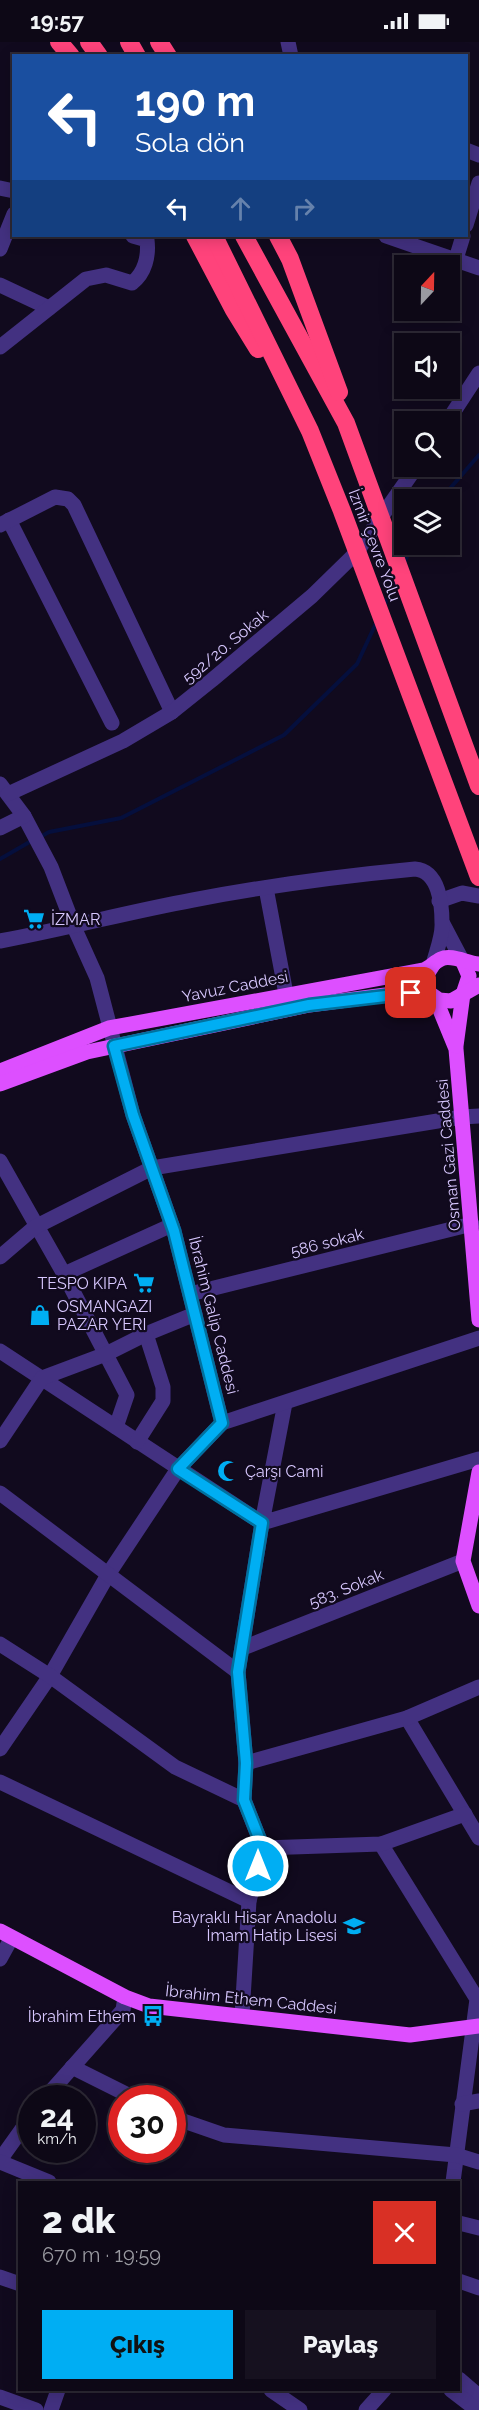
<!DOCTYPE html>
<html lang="tr">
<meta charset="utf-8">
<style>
:root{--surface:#0d0816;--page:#16111f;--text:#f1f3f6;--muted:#9a9aa1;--line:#2d2935;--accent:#00aef3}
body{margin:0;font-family:Raleway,sans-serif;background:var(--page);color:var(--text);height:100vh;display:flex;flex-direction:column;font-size:22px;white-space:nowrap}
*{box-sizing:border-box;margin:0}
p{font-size:20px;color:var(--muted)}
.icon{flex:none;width:33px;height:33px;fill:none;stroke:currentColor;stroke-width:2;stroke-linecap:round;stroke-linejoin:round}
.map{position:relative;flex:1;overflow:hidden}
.side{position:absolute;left:18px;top:2139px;width:442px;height:210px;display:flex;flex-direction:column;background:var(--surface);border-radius:0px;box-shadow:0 3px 15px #0003,0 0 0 2px var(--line)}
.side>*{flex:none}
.hud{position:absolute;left:12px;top:12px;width:456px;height:183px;border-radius:0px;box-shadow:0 3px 15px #0003,0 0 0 2px var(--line);background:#1a4fa0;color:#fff;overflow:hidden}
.needle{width:39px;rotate:22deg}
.controls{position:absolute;left:394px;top:213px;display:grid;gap:12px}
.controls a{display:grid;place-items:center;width:66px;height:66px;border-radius:0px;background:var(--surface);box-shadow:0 3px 15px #0003,0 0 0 2px var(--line);font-size:30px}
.speed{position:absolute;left:18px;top:2043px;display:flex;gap:12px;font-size:30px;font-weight:700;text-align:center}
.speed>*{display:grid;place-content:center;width:78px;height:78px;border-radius:50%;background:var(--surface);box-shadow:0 3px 15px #0003,0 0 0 2px var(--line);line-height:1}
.speed small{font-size:15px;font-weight:400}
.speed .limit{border:9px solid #d22;background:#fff;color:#111}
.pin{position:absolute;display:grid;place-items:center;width:51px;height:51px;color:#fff;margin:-26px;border-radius:12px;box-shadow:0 3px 9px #0006}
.me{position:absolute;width:66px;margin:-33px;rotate:0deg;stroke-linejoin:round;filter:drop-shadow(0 0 4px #0008)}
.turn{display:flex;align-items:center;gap:21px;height:126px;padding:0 24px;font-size:27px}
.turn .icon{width:78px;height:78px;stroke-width:2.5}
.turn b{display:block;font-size:42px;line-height:51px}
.lanes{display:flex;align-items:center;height:57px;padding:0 24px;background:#0003;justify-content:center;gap:30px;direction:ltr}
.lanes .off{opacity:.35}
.round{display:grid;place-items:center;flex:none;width:63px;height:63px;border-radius:0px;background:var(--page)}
.summary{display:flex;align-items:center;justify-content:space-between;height:102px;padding:0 24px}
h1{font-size:36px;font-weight:800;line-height:45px}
.primary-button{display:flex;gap:12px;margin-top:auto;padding:12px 24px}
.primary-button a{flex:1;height:69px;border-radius:0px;background:var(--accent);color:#111;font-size:24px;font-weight:800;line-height:69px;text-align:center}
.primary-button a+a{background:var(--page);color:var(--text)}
.status{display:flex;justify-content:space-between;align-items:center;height:42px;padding:0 30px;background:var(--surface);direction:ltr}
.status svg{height:16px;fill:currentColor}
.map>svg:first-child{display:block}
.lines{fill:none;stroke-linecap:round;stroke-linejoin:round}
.stream{stroke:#050f3d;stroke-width:4}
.minor{stroke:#433181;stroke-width:15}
.major{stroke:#dd4fff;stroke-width:15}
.highway{stroke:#ff437b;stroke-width:18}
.route-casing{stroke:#00719e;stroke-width:15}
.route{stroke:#00aef3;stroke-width:10}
.labels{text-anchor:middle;stroke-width:4.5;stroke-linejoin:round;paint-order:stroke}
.street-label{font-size:16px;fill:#d8c8ff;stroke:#110a1e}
.poi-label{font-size:16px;fill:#d8c8ff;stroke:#110a1e;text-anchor:start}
</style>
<div class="status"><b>19:57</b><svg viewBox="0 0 49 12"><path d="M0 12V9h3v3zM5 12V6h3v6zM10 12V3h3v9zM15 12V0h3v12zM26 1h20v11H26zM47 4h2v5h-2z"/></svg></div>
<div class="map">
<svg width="479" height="2368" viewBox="0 0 479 2368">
<rect width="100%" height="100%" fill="#110a1e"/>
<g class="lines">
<g class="stream">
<path d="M440 458 479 413"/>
<path d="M404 521 413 502"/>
<path d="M384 564 397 536"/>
<path d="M40 795 49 790 121 776 284 693 357 622 377 579"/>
<path d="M0 817 33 798"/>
</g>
<g class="minor">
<path d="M288 0 291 14"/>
<path d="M466 108 479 113"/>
<path d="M0 146 14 149"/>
<path d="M466 183 479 141"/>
<path d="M386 194 479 226"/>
<path d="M0 207 14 172"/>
<path d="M456 217 463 194"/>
<path d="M0 243 49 266"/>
<path d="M0 305 86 237 106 233 132 241C145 231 149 214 147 198L133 194"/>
<path d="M447 380 479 331"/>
<path d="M9 478 112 681"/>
<path d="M0 483 55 455 68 457 74 463 172 670"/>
<path d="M0 742 24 774 51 825 74 885 97 936 133 1073 174 1189 222 1381 178 1427 109 1531 50 1634 0 1707"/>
<path d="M8 752 123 699 172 670 212 638 312 554 356 511 417 424"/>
<path d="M0 786 24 774"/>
<path d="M266 846 286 952"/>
<path d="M439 859 462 851 479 854"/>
<path d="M443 882 463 920"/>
<path d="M0 899C65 887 128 870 193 858 266 844 341 834 415 827 439 829 442 862 442 881 443 894 436 910 433 923"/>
<path d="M0 1119 64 1232 127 1353 116 1385"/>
<path d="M0 1215 35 1185 152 1126 462 1075 479 1074"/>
<path d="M64 1232 172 1183"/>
<path d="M190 1252 472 1182"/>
<path d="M0 1309 262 1481 238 1630 246 1721 244 1758 175 1725 50 1634 0 1602"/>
<path d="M285 1361 262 1481 479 1417"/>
<path d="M222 1381 479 1296"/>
<path d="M0 1399 42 1336 106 1312 146 1292 195 1272"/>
<path d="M137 1400 163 1359V1345L146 1292"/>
<path d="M0 1451 238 1630"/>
<path d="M243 1606 463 1519"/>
<path d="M407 1676 479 1796"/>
<path d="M246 1721 407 1676 479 1645"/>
<path d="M0 1740 249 1859"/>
<path d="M381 1802 477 1957 453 2140"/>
<path d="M263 1806 381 1802 465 1772"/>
<path d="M0 1917 11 1897"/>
<path d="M242 1973 249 1859 263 1806 244 1758"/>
<path d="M72 2025 134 2056"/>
<path d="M45 2056 123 1968 125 1955"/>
<path d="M462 2062 479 2059"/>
<path d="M172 2075 224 2093 456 2113 479 2120"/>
<path d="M0 2118 32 2073"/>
<path d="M0 2120 49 2140"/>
<path d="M459 2181 479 2186"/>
<path d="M0 2235 20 2242"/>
<path d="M459 2239 479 2246"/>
<path d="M459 2337 479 2354"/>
<path d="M271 2348 300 2368"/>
<path d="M451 2348 477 2368"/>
<path d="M0 2355 36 2368"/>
<path d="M51 2368 58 2348"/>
<path d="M366 2368 384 2348"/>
</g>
<g class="major">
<path d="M433 923 426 934 425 944 440 968 456 1007 479 1278"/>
<path d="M456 1004 463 952 469 934 463 920"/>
<path d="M0 1029 109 986 424 928C430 925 435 920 441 917 451 912 467 921 479 922"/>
<path d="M0 1042 87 1010 309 963 393 952 429 951 439 958 451 959 479 943"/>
<path d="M479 1430 463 1519 479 1564"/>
<path d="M0 1889 125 1955 149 1964 410 1993 479 1984"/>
</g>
<g class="highway">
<path d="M59 0 71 14"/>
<path d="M89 0 99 14"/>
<path d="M129 0 137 14"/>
<path d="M159 0 168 14"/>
<path d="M195 194 234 268 258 307"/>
<path d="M214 194 310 389 342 469 479 835"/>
<path d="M244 194 346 381 479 744"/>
<path d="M278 194 290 217 339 350"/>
</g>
</g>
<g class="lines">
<defs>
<path id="route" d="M258 1824 263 1806 244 1758 246 1721 238 1630 262 1481 178 1427 222 1381 174 1189 133 1073 114 1004 309 963 411 951"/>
</defs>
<use href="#route" class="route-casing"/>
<use href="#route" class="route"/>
</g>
<defs>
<symbol id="supermarket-bare" viewBox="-9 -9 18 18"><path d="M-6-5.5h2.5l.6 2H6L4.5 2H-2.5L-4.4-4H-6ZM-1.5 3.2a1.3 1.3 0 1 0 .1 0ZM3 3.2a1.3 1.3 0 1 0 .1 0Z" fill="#00aef3" stroke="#110a1e" stroke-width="2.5" paint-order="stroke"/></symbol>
<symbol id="shop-bare" viewBox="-9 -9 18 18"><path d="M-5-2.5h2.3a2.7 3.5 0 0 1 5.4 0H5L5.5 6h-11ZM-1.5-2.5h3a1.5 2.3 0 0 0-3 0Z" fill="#00aef3" stroke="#110a1e" stroke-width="2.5" paint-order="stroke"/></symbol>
<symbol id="mosque-bare" viewBox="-9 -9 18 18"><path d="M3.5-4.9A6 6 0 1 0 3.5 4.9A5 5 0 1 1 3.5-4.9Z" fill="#00aef3" stroke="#110a1e" stroke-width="2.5" paint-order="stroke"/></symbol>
<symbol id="school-bare" viewBox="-9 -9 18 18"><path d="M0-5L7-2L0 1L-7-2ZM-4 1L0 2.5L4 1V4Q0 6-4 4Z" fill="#00aef3" stroke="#110a1e" stroke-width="2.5" paint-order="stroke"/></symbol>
<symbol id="bus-bare" viewBox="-9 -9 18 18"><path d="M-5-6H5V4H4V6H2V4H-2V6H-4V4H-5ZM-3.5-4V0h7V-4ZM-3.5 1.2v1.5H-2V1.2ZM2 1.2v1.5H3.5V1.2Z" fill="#00aef3" stroke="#110a1e" stroke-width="2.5" paint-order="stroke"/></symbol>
</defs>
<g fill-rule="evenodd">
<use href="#supermarket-bare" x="19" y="862" width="30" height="30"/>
<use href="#supermarket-bare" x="129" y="1226" width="30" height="30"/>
<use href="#shop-bare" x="25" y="1258" width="30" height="30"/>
<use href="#mosque-bare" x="213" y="1414" width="30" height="30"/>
<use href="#school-bare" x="339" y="1869" width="30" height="30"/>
<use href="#bus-bare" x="138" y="1959" width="30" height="30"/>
</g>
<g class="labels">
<g class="street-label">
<text transform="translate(375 503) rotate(69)" y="6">İzmir Çevre Yolu</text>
<text transform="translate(225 604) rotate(-40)" y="6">592/20. Sokak</text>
<text transform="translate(235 944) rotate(-11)" y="6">Yavuz Caddesi</text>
<text transform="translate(448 1113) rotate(-95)" y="6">Osman Gazi Caddesi</text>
<text transform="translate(327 1200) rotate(-14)" y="6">586 sokak</text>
<text transform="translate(214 1273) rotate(76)" y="6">İbrahim Galip Caddesi</text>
<text transform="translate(346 1546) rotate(-22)" y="6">583. Sokak</text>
<text transform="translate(251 1957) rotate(6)" y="6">İbrahim Ethem Caddesi</text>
</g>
<g class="poi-label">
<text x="51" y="883">İZMAR</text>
<text x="127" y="1247" text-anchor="end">TESPO KIPA</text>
<text x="57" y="1270">OSMANGAZI<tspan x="57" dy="18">PAZAR YERI</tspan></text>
<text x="245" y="1435">Çarşı Cami</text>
<text x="337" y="1881" text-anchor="end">Bayraklı Hisar Anadolu<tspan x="337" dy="18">İmam Hatip Lisesi</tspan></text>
<text x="136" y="1980" text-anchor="end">İbrahim Ethem</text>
</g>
</g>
</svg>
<div class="controls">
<a><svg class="needle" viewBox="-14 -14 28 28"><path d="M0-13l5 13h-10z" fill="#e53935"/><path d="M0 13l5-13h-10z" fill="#9a9aa1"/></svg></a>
<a><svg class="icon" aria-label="sound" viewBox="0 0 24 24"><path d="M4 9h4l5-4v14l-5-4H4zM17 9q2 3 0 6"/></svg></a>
<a><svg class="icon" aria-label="search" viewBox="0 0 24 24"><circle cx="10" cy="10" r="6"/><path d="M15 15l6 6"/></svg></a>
<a><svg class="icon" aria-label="layers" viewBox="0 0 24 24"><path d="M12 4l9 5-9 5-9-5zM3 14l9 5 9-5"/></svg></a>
</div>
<div class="speed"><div>24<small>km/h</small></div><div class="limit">30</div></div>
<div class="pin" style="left:411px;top:951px;background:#d93025"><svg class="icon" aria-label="arrive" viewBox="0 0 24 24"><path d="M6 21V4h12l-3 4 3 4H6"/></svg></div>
<svg class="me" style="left:258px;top:1824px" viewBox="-20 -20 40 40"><circle r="17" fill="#00aef3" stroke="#fff" stroke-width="3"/><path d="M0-11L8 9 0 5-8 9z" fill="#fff"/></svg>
<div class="hud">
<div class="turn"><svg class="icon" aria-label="left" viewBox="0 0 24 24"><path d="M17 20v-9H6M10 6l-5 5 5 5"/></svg><div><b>190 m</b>Sola dön</div></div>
<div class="lanes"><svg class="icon" aria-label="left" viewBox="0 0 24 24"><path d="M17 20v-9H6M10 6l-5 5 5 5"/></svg><svg class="icon off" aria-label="ahead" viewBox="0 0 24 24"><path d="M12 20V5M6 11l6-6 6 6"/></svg><svg class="icon off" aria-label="right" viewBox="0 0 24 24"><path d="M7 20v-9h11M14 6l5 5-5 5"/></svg></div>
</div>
<section class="side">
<div class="summary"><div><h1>2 dk</h1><p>670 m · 19:59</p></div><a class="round" style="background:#d93025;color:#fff"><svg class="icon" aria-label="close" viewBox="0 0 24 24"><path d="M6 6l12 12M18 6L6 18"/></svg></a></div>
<div class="primary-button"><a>Çıkış</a><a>Paylaş</a></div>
</section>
</div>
